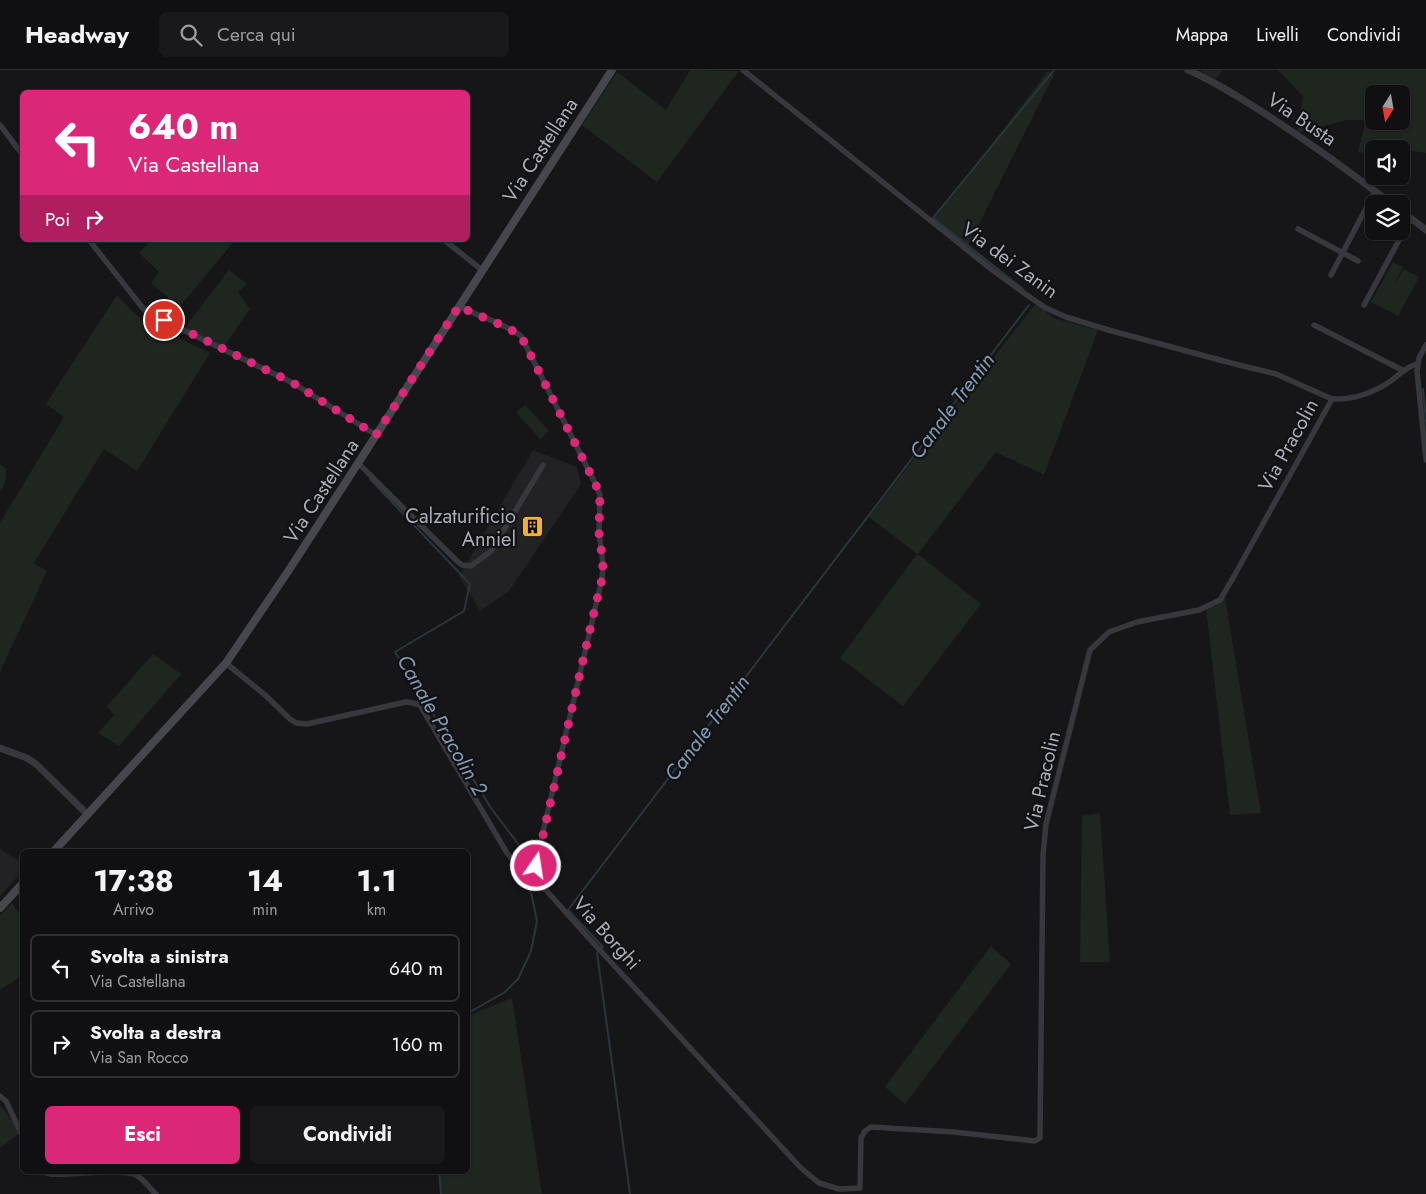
<!DOCTYPE html>
<html lang="it">
<style>
:root{--surface:#101012;--page:#19191b;--text:#f1f3f6;--muted:#9c9d9f;--line:#303032;--accent:#db2777}
body{margin:0;font-family:Jost,sans-serif;background:var(--page);color:var(--text);height:100vh;display:flex;flex-direction:column;font-size:19px;white-space:nowrap}
*{box-sizing:border-box;margin:0}
p{font-size:16px;color:var(--muted)}
.icon{flex:none;width:28px;height:28px;fill:none;stroke:currentColor;stroke-width:2;stroke-linecap:round;stroke-linejoin:round}
.map{position:relative;flex:1;overflow:hidden}
.side{position:absolute;left:20px;top:779px;width:450px;height:325px;display:flex;flex-direction:column;background:var(--surface);border-radius:8px;box-shadow:0 1px 4px #0004,0 0 0 1px var(--line)}
.side>*{flex:none}
.hud{position:absolute;left:20px;top:20px;width:450px;height:152px;border-radius:8px;box-shadow:0 1px 4px #0004,0 0 0 1px var(--line);background:#db2777;color:#fff;overflow:hidden}
.needle{width:32px;rotate:191deg}
.buttons{position:absolute;left:1365px;top:15px;display:grid;gap:10px}
.buttons a{display:grid;place-items:center;width:45px;height:45px;border-radius:8px;background:var(--surface);box-shadow:0 1px 4px #0004,0 0 0 1px var(--line);font-size:25px}
.pin{position:absolute;display:grid;place-items:center;width:42px;height:42px;color:#fff;margin:-21px;border:2px solid #fff;border-radius:50%;box-shadow:0 1px 5px #0007}
.me{position:absolute;width:55px;margin:-28px;rotate:13deg;stroke-linejoin:round;filter:drop-shadow(0 0 4px #0008)}
.turn{display:flex;align-items:center;gap:18px;height:105px;padding:0 25px;font-size:22px}
.turn .icon{width:65px;height:65px;stroke-width:2.5}
.turn b{display:block;font-size:35px;line-height:42px}
.then{display:flex;align-items:center;height:48px;padding:0 25px;background:#0003;gap:10px;font-size:19px}
.eta{display:flex;justify-content:space-evenly;align-items:center;height:85px;text-align:center}
.eta b{font-size:30px;font-weight:700;line-height:35px}
.primary-button{display:flex;gap:10px;margin-top:auto;padding:10px 25px}
.primary-button a{flex:1;height:58px;border-radius:8px;background:var(--accent);color:#fff;font-size:20px;font-weight:700;line-height:58px;text-align:center}
.primary-button a+a{background:var(--page);color:var(--text)}
ul{padding:0;list-style:none}
li{display:flex;align-items:center;gap:15px;height:68px;margin:0 10px 8px;padding:0 15px;border:2px solid var(--line);border-radius:8px}
li div{flex:1}
li b{display:block;font-size:19px}
li em{font-style:normal}
header{display:flex;align-items:center;gap:30px;box-sizing:border-box;height:70px;padding:0 25px;background:var(--surface);border-bottom:1px solid var(--line)}
header strong{font-size:24px}
nav{display:flex;gap:28px;margin-inline-start:auto;font-size:18px}
.search{width:350px;height:45px;background:var(--page);display:flex;align-items:center;gap:12px;box-sizing:border-box;padding:0 18px;border-radius:8px;color:var(--muted);font-size:19px}
.map>svg:first-child{display:block}
.built{fill:#222225}
.green{fill:#1e261f;fill-rule:evenodd}
.lines{fill:none;stroke-linecap:round;stroke-linejoin:round}
.stream{stroke:#2c353c;stroke-width:2}
.minor{stroke:#37383d;stroke-width:5.5}
.tertiary{stroke:#37383d;stroke-width:7}
.secondary{stroke:#45474d;stroke-width:8}
.route{stroke:#db2777;stroke-width:9;stroke-dasharray:0 16.2}
.labels{text-anchor:middle;stroke-width:4.5;stroke-linejoin:round;paint-order:stroke}
.street-label{font-size:20px;fill:#a8adb8;stroke:#111113}
.poi-label{font-size:20px;fill:#a8adb8;stroke:#111113;text-anchor:end}
.water-label{font-size:21px;font-style:italic;fill:#7f9bb3;stroke:#111113}
</style>
<header>
<strong>Headway</strong>
<div class="search"><svg class="icon" aria-label="search" viewBox="0 0 24 24"><circle cx="10" cy="10" r="6"/><path d="M15 15l6 6"/></svg>Cerca qui</div>
<nav><a>Mappa</a><a>Livelli</a><a>Condividi</a></nav>
</header>
<div class="map">
<svg width="1426" height="1124" viewBox="0 0 1426 1124">
<rect width="100%" height="100%" fill="#161618"/>
<g class="built">
<path d="M1199 0H1223L1216 9Z"/>
<path d="M533 380 577 397 581 414 509 521 480 541 459 506Z"/>
<path d="M0 779 22 793V802L0 826Z"/>
</g>
<g class="green">
<path d="M690 0 739 1 657 112 582 55 617 2 666 40Z"/>
<path d="M1278 0H1426V83L1383 76 1381 79H1374V85L1358 82 1366 50H1347L1297 63 1303 26ZM1374 24H1401V51H1374Z"/>
<path d="M1048 1 1054 5 966 180 932 152Z"/>
<path d="M151 170H235L167 252 155 246 169 228 151 213 159 202 139 183Z"/>
<path d="M1393 192 1403 197 1393 217 1404 199 1419 207 1398 246 1371 232Z"/>
<path d="M229 200 247 214 238 222 250 239 223 278 183 260Z"/>
<path d="M117 225 133 242 142 250 210 283 137 401 104 379 34 493 47 501 0 602V453L64 347 46 334Z"/>
<path d="M1036 233 1053 248 1098 260 1044 405 996 382 918 484 981 534 903 636 840 588 917 484 869 447Z"/>
<path d="M525 335 549 361 540 369 516 342Z"/>
<path d="M0 394 6 399C7 408 5 415 0 421Z"/>
<path d="M1224 522 1261 743 1230 745 1206 538 1216 536Z"/>
<path d="M153 584 181 604 119 676 98 663 114 645 107 636Z"/>
<path d="M1100 743 1110 892H1080L1082 746Z"/>
<path d="M12 833 22 848V906L0 920V846Z"/>
<path d="M991 876 1011 894 905 1034 885 1017Z"/>
<path d="M512 928 542 1124H442L439 1101H468V946Z"/>
<path d="M0 1035 21 1062 0 1078Z"/>
</g>
<g class="lines">
<g class="stream">
<path d="M1023 219 933 148 1054 0"/>
<path d="M1423 319 1426 351"/>
<path d="M370 409 470 514 464 541 395 582 491 738 534 795"/>
<path d="M602 878 603 877 568 840 1029 235"/>
<path d="M598 882 597 883 630 1124"/>
<path d="M468 943 505 922 518 909 531 881 537 851 529 813 530 809"/>
<path d="M439 1101 441 1124"/>
</g>
<g class="minor">
<path d="M743 0 991 199 1031 228 1046 238 1066 247 1112 261 1231 293 1276 304 1332 329"/>
<path d="M0 55 22 84"/>
<path d="M1298 159 1358 191"/>
<path d="M89 170 146 242 293 313 376 365"/>
<path d="M444 170 482 200"/>
<path d="M1331 205 1375 121"/>
<path d="M1364 235 1411 148"/>
<path d="M459 236C479 247 502 252 521 266L593 409 600 425 599 463 603 493 602 509 532 809"/>
<path d="M1314 255 1404 301"/>
<path d="M1426 275 1419 288 1417 301 1426 390"/>
<path d="M358 393 456 490 462 495 471 496 491 481 543 395"/>
<path d="M226 593 265 625 290 649 296 653 307 654 406 632 413 633 420 635 507 783 520 799 546 820 585 864 800 1097 819 1113 839 1119 860 1118 861 1068 865 1061 871 1057 954 1062 1035 1071 1040 1068 1043 785 1046 754 1090 580 1109 562 1137 552 1199 540 1220 530 1233 508 1332 329C1353 330 1373 323 1391 311 1399 305 1407 296 1417 294"/>
<path d="M0 1026 6 1031 22 1065"/>
<path d="M42 1101C50 1106 60 1104 69 1104 84 1103 123 1099 136 1105 144 1109 149 1118 156 1124"/>
</g>
<g class="tertiary">
<path d="M1188 0C1214 11 1237 26 1261 41 1306 70 1349 101 1392 134"/>
<path d="M1401 141 1426 160"/>
<path d="M0 678 27 688 36 694 88 745"/>
</g>
<g class="secondary">
<path d="M54 781 226 593 289 500 612 0"/>
<path d="M0 838 22 814"/>
</g>
</g>
<g class="lines">
<path class="route" d="M164 250 293 313 376 365 459 236C479 247 502 253 521 266L593 409 600 424 599 463 603 493 602 509 594 542 536 796"/>
</g>
<defs>
<symbol id="building-square" viewBox="-11 -11 22 22"><rect x="-9" y="-9" width="18" height="18" rx="4" fill="#f2b134" stroke="#111113"/><path d="M-4-6H4V6H1V3H-1V6H-4ZM-2.5-4.3h1.7v1.8h-1.7ZM.8-4.3h1.7v1.8H.8ZM-2.5-1h1.7V.8h-1.7ZM.8-1h1.7V.8H.8Z" fill="#111"/></symbol>
</defs>
<g fill-rule="evenodd">
<use href="#building-square" x="520" y="444" width="25" height="25"/>
</g>
<g class="labels">
<g class="street-label">
<text transform="translate(1302 49) rotate(34)" y="7">Via Busta</text>
<text transform="translate(540 80) rotate(-57)" y="7">Via Castellana</text>
<text transform="translate(1010 190) rotate(36)" y="7">Via dei Zanin</text>
<text transform="translate(1288 375) rotate(-61)" y="7">Via Pracolin</text>
<text transform="translate(321 421) rotate(-57)" y="7">Via Castellana</text>
<text transform="translate(1042 711) rotate(-77)" y="7">Via Pracolin</text>
<text transform="translate(607 863) rotate(48)" y="7">Via Borghi</text>
</g>
<g class="poi-label">
<text x="516" y="453">Calzaturificio<tspan x="516" dy="23">Anniel</tspan></text>
</g>
<g class="water-label">
<text transform="translate(952 336) rotate(-53)" y="7">Canale Trentin</text>
<text transform="translate(442 655) rotate(60)" y="7">Canale Pracolin 2</text>
<text transform="translate(707 658) rotate(-53)" y="7">Canale Trentin</text>
</g>
</g>
</svg>
<div class="buttons">
<a><svg class="needle" viewBox="-14 -14 28 28"><path d="M0-13l5 13h-10z" fill="#e53935"/><path d="M0 13l5-13h-10z" fill="#9c9d9f"/></svg></a>
<a><svg class="icon" aria-label="sound" viewBox="0 0 24 24"><path d="M4 9h4l5-4v14l-5-4H4zM17 9q2 3 0 6"/></svg></a>
<a><svg class="icon" aria-label="layers" viewBox="0 0 24 24"><path d="M12 4l9 5-9 5-9-5zM3 14l9 5 9-5"/></svg></a>
</div>
<div class="pin" style="left:164px;top:250px;background:#d93025"><svg class="icon" aria-label="arrive" viewBox="0 0 24 24"><path d="M6 21V4h12l-3 4 3 4H6"/></svg></div>
<svg class="me" style="left:536px;top:796px" viewBox="-20 -20 40 40"><circle r="17" fill="#db2777" stroke="#fff" stroke-width="3"/><path d="M0-11L8 9 0 5-8 9z" fill="#fff"/></svg>
<div class="hud">
<div class="turn"><svg class="icon" aria-label="left" viewBox="0 0 24 24"><path d="M17 20v-9H6M10 6l-5 5 5 5"/></svg><div><b>640 m</b>Via Castellana</div></div>
<div class="then">Poi<svg class="icon" aria-label="right" viewBox="0 0 24 24"><path d="M7 20v-9h11M14 6l5 5-5 5"/></svg></div>
</div>
<section class="side">
<div class="eta">
<div><b>17:38</b><p>Arrivo</p></div>
<div><b>14</b><p>min</p></div>
<div><b>1.1</b><p>km</p></div>
</div>
<ul>
<li><svg class="icon" aria-label="left" viewBox="0 0 24 24"><path d="M17 20v-9H6M10 6l-5 5 5 5"/></svg><div><b>Svolta a sinistra</b><p>Via Castellana</p></div><em>640 m</em></li>
<li><svg class="icon" aria-label="right" viewBox="0 0 24 24"><path d="M7 20v-9h11M14 6l5 5-5 5"/></svg><div><b>Svolta a destra</b><p>Via San Rocco</p></div><em>160 m</em></li>
</ul>
<div class="primary-button"><a>Esci</a><a>Condividi</a></div>
</section>
</div>
